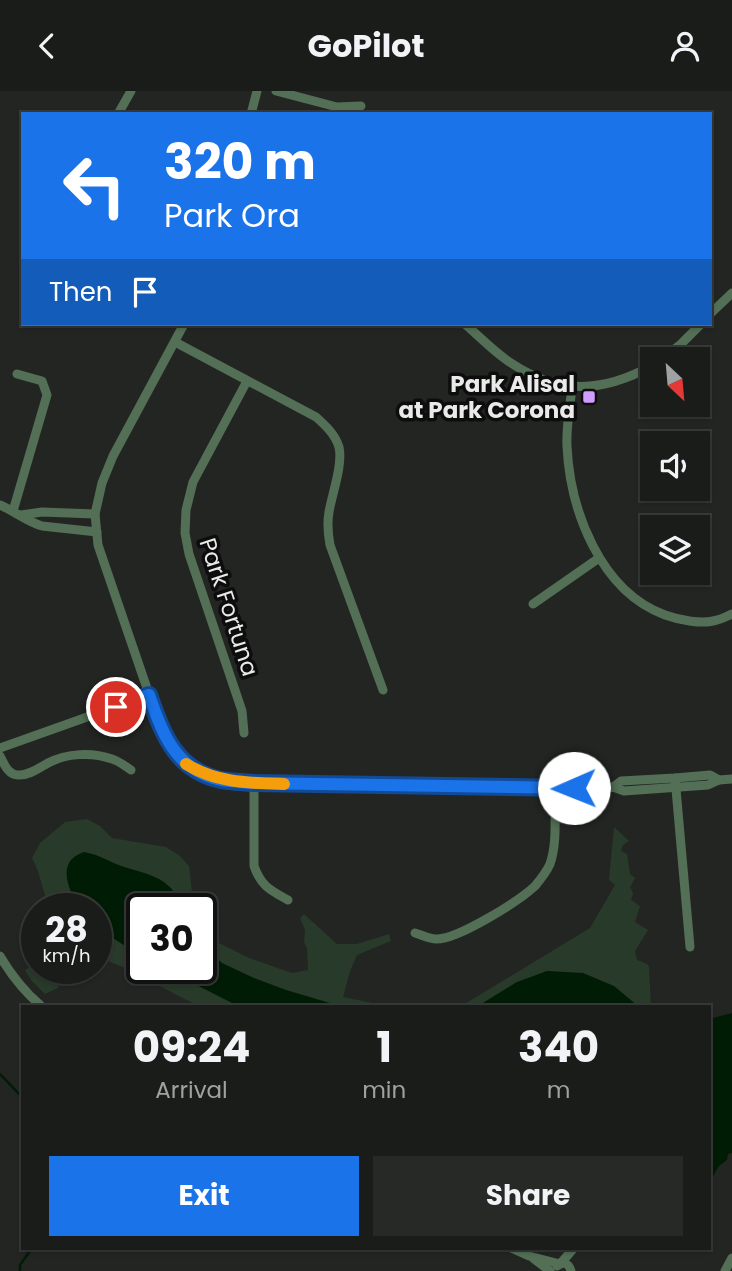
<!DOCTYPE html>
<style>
:root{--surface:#1a1c1a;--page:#272927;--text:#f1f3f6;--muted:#9fa1a2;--line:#383a39;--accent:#1a73e8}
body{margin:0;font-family:Poppins,sans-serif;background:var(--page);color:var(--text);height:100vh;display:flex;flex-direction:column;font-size:26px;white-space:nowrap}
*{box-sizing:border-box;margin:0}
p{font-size:23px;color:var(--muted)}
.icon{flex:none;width:38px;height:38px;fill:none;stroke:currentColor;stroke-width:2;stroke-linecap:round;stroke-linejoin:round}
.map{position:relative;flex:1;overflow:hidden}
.details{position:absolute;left:21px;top:914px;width:690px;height:245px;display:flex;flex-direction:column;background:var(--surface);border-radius:0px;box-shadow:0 2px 5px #0004,0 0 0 2px var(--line)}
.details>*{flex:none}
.hud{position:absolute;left:21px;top:21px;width:691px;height:214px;border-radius:0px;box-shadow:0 2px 5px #0004,0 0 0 2px var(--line);background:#1a73e8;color:#fff;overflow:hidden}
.needle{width:46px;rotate:154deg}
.controls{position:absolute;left:640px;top:256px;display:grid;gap:14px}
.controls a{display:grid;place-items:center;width:70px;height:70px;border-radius:0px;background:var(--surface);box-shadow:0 2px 5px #0004,0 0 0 2px var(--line);font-size:35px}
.speed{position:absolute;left:21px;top:802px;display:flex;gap:14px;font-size:35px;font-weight:700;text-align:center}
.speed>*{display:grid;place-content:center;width:91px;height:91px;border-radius:50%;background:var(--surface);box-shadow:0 2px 5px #0004,0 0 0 2px var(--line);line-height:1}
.speed small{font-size:18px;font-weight:400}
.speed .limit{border:4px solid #111;border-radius:10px;background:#fff;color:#111}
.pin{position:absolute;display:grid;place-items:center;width:60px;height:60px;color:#fff;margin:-30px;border:4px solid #fff;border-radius:50%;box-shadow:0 2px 7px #0007}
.me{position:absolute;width:77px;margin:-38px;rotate:269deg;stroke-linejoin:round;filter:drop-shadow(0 0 5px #0008)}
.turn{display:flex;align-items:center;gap:24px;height:147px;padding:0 28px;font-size:32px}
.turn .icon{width:91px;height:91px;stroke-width:2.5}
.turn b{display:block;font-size:49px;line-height:60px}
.then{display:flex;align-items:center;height:66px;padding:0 28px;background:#0003;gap:14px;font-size:26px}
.eta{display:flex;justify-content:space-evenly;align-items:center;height:119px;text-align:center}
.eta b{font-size:42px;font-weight:700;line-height:49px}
.button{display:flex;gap:14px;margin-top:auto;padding:14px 28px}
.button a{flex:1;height:80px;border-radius:0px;background:var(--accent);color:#fff;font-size:28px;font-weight:700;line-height:80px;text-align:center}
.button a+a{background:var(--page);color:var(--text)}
header{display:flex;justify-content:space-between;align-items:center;height:91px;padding:0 28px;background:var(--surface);font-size:32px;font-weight:700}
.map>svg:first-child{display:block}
.green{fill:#283a29}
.water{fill:#011c04}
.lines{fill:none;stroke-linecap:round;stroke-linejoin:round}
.stream{stroke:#011c04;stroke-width:2.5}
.street{stroke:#536f55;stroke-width:9}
.route-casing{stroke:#114b97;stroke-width:18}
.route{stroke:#1a73e8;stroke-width:12}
.slow{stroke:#f59e0b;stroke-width:12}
.poi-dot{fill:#d09dfe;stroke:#0d0d0d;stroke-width:2.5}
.labels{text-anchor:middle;stroke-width:7;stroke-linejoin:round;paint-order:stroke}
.poi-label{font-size:23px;font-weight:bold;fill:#e9eae9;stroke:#0d0d0d;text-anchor:end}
.street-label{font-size:23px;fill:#e9eae9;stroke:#0d0d0d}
</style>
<header><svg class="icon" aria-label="back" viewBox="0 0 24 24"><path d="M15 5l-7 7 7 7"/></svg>GoPilot<svg class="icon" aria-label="person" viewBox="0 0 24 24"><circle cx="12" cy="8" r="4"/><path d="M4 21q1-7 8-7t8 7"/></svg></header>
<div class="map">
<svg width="732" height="1180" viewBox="0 0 732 1180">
<rect width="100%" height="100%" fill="#232523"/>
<g class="green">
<path d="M87 728 100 735 112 747 166 756 180 765 189 775 193 810 196 817H142V877H201V830L211 848 249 867 292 882 308 879 307 858 304 851 305 839 300 827 304 823 337 853H357L389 843 391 850 357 864 350 880 343 906 387 915H198L125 877 96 865V817H50C42 800 41 783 32 767L40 752 65 731Z"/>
<path d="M614 736 629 750 623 754 621 760 627 763 630 783 635 787 630 796 633 802 631 809 640 815 635 831 648 839 635 860 637 869 647 873 649 876 651 914 653 915H450L468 911 590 837 615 794 609 789Z"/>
<path d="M37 872V877H66L58 897 45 903 32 890 25 879Z"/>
</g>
<g class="water">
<path d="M84 761C96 763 105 768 116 773 145 784 171 783 182 817H142V866L96 836V817H80L78 816C68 796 56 770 84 761Z"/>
<path d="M201 854 222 872 254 887 286 899 340 915H238L163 877H201Z"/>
<path d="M547 880 583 882 614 895 638 915H478L517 891Z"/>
<path d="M732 922V1062L728 1063 727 1069 719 1075 709 1092V928Z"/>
</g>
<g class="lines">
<g class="stream">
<path d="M0 983 23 1007"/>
<path d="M20 1180V1174L32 1157"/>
</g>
<g class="street">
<path d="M276 0 337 16 361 15"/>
<path d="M118 23 131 0"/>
<path d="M251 23 257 0"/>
<path d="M710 223 732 202"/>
<path d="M184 233 113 365 102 392 95 423 98 454 153 615 166 648 174 661 187 674 210 686 222 689 254 692 555 698 613 696 624 700 708 694 719 689 732 688"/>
<path d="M465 233C480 246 494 261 511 272 559 304 603 302 653 274"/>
<path d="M175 251 316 326C325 334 335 343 339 356 343 374 332 403 329 421 327 432 328 443 330 454L383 599"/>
<path d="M662 268 681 253 701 233"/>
<path d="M572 296C570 316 566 336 567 355 570 419 600 500 665 524 679 529 703 534 717 529 722 528 727 525 732 523"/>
<path d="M0 414C14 420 28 431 42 435L97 441"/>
<path d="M13 420 47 304 42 290 17 283"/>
<path d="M21 424 42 421 95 423"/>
<path d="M533 513 599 467"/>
<path d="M244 642 242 620 189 463 185 442 186 419 193 391 247 290"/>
<path d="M0 657 149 604"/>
<path d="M0 665C4 673 8 684 18 684 28 685 39 677 48 672 67 662 92 661 112 668 119 670 125 675 131 679"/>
<path d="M675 687 690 856"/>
<path d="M254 692V775C261 795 270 799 288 809"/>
<path d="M613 696 621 690 675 687 710 684 719 689"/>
<path d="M415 842C422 844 430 848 436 848 457 849 519 810 535 795 540 789 547 780 550 773 558 750 554 722 555 698"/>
<path d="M0 865C11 884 25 901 41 915"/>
<path d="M511 1157 529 1165 560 1173 574 1157"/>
<path d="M534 1168 550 1180"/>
<path d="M557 1175C563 1170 569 1172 571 1180"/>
<path d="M725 1180 732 1167"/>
</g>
</g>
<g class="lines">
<defs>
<path id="route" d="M116 616 149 604C163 643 175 679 221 689 231 691 243 691 254 692L574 697"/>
</defs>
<use href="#route" class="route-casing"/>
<use href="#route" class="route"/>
<path class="slow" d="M186 673C216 692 249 692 284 693"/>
</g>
<rect class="poi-dot" x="582" y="299" width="14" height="14" rx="3.5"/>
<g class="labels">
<g class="poi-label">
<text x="575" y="301">Park Alisal<tspan x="575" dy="26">at Park Corona</tspan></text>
</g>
<g class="street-label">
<text transform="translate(229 516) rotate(72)" y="8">Park Fortuna</text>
</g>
</g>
</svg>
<div class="controls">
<a><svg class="needle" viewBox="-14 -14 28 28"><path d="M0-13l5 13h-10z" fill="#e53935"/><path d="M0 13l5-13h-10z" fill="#9fa1a2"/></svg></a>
<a><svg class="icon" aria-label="sound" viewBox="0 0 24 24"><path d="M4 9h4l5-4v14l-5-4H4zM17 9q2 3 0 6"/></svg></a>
<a><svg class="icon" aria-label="layers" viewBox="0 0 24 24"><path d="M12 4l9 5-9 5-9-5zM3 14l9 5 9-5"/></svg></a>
</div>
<div class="speed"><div>28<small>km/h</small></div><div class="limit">30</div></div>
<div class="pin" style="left:116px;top:616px;background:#d93025"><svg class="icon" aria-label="arrive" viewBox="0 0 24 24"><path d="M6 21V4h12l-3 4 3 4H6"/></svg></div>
<svg class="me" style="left:574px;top:697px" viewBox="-20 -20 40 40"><circle r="19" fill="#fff"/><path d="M0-13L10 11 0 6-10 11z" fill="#1a73e8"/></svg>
<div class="hud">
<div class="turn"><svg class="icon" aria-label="left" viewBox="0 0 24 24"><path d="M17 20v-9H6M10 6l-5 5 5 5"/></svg><div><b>320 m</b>Park Ora</div></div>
<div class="then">Then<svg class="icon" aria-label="arrive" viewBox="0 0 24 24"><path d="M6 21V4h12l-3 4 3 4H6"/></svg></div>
</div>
<section class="details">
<div class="eta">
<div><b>09:24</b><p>Arrival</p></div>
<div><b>1</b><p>min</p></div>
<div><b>340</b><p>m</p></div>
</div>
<div class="button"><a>Exit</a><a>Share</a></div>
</section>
</div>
